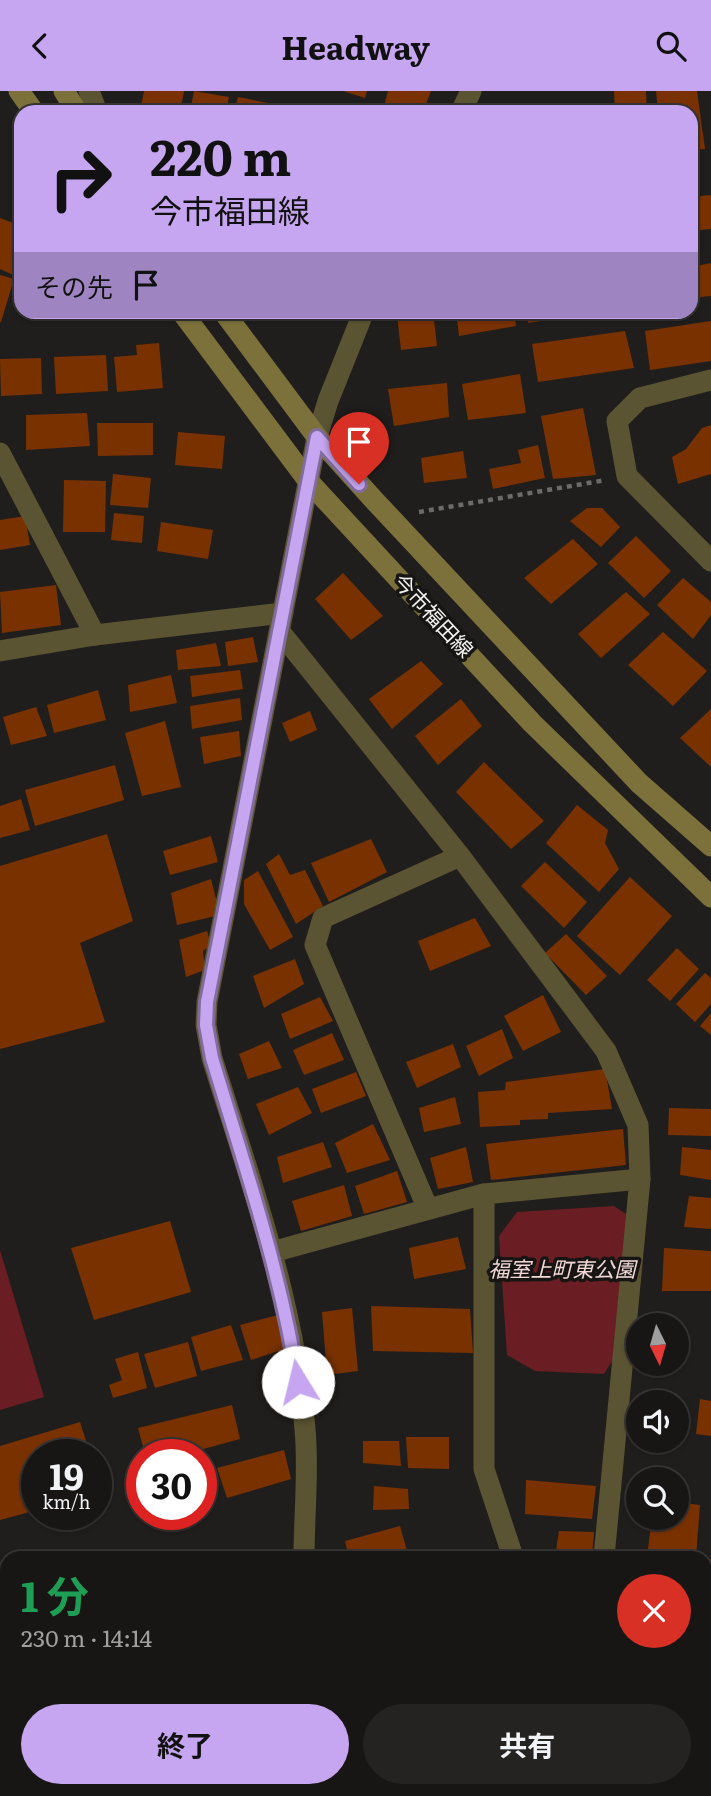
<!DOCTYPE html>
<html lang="ja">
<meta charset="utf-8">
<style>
:root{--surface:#181615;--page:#252322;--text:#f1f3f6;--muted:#9f9fa0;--line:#363534;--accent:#c6a6f0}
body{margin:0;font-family:Literata,"Noto Sans JP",serif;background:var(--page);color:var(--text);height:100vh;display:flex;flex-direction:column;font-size:26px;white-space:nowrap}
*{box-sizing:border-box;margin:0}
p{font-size:23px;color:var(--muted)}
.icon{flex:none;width:38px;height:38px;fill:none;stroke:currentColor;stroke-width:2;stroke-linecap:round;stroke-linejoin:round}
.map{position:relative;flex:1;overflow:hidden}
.sheet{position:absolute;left:0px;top:1460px;width:712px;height:247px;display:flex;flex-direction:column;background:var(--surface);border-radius:21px 21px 0 0;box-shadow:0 2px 5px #0004,0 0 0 2px var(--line)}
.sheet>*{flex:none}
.hud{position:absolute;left:14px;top:14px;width:684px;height:214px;border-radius:21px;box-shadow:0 2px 5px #0004,0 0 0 2px var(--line);background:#c6a6f0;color:#111;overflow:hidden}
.needle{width:46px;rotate:175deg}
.fabs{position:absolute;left:626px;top:1222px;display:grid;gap:14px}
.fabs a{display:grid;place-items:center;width:63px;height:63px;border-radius:50%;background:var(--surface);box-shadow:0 2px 5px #0004,0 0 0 2px var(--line);font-size:35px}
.speed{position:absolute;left:21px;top:1348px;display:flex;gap:14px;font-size:35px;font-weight:700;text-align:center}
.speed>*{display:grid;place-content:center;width:91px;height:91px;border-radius:50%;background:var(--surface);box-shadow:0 2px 5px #0004,0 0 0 2px var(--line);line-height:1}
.speed small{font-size:18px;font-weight:400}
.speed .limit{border:10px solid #d22;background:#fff;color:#111}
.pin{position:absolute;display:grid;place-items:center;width:60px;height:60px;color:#fff;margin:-72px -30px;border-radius:50% 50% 50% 0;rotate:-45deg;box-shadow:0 0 7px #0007}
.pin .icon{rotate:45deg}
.me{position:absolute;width:77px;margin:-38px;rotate:351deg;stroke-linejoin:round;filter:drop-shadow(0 0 5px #0008)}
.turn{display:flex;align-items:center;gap:24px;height:147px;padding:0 21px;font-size:32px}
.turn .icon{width:91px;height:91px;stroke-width:2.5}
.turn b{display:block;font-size:49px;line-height:60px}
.then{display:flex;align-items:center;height:66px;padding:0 21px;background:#0003;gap:14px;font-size:26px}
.round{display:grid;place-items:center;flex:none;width:74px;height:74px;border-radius:37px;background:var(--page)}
.head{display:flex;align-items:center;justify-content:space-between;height:119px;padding:0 21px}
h1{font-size:42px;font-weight:700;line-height:52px;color:#1e9e55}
.cta{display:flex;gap:14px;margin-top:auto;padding:14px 21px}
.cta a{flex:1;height:80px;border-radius:42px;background:var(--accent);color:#111;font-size:28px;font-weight:700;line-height:80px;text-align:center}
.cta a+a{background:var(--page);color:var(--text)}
header{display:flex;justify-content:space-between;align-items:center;height:91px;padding:0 21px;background:var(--accent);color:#111;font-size:32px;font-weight:700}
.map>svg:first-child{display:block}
.green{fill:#6a1d22}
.building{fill:#793100}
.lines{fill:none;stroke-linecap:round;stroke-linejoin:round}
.path{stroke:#6d6b69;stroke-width:4.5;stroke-dasharray:5 5;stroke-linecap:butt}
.street{stroke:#5a5432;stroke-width:21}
.secondary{stroke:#7c713a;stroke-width:21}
.route-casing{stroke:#816c9c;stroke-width:18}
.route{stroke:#c6a6f0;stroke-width:12}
.labels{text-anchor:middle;stroke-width:7;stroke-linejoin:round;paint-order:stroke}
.street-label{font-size:21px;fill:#f3f2f0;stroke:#171513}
.park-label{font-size:21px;font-style:italic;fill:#f1d8d7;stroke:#171513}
</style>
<header><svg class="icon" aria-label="back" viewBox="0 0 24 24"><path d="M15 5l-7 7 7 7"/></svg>Headway<svg class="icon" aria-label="search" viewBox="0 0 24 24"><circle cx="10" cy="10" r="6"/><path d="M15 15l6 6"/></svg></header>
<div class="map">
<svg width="711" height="1705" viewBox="0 0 711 1705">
<rect width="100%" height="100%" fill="#201e1c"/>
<g class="green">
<path d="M614 1115 629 1125 616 1264 604 1283 535 1280 507 1264 499 1145 517 1121Z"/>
<path d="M0 1159 44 1306 0 1319Z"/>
</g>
<g class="building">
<path d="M144 0H184L180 21H140Z"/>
<path d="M194 0 229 6 226 21H190Z"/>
<path d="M343 0H367L365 7Z"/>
<path d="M388 0H431L423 21H410L385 12Z"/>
<path d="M614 0H646L647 21H615Z"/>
<path d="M656 0H697L705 58 691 59V21H658Z"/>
<path d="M238 6 268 12 266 21H234Z"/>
<path d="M711 104V138L691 140V106Z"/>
<path d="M0 127 21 135V164L13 184 0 178Z"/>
<path d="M711 172V205L691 207V176Z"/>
<path d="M0 184 14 188 1 231H0Z"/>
<path d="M39 220H86V223L39 225Z"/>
<path d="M301 220H330V222L305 225Z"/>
<path d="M418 220H433L437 255 401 259 397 224Z"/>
<path d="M456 220H514L516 235 459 245Z"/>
<path d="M528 220H594L595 222 528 232Z"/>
<path d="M711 230V270L650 279 645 240Z"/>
<path d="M625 240 634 277 538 291 532 253Z"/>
<path d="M159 252 163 297 117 301 114 266 137 264 136 254Z"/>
<path d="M106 264 108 300 56 303 54 266Z"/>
<path d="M41 267 42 303 1 305 0 268Z"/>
<path d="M520 283 526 322 468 329 462 293Z"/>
<path d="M447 292 449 326 394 335 388 298Z"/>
<path d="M583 317 596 384 553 388 541 325Z"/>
<path d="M87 322 90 355 26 359V324Z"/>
<path d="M97 332H153V364L98 365Z"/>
<path d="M711 334V383L678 393 672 366 686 358 702 337Z"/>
<path d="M178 341 225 345 222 378 175 374Z"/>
<path d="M538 354 545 387 493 398 489 378 521 372 518 359Z"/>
<path d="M463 360 467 387 424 392 421 367Z"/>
<path d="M113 383 151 387 148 417 110 414Z"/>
<path d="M64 389 106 390 105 441H63Z"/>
<path d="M587 417H602L620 436 601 456 570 430Z"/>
<path d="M114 422 144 425 142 452 111 449Z"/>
<path d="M25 425 30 454 0 459V429Z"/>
<path d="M161 431 213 439 208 468 157 460Z"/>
<path d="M636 445 671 480 644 507 608 472Z"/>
<path d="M573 448 598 473 551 513 524 487Z"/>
<path d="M343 482 383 525 351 549 315 508Z"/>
<path d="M683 487 711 511V524L693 548 657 514Z"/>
<path d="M56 494 61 534 2 542 0 501Z"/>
<path d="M626 501 650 523 601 567 578 543Z"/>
<path d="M663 541 707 580 673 615 628 574Z"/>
<path d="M253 546 258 571 228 575 225 551Z"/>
<path d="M216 552 221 575 178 579 176 559Z"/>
<path d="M421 570 443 593 392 638 369 608Z"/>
<path d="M240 579 243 598 192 606 190 585Z"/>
<path d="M171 584 177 612 130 621 128 594Z"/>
<path d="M98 599 106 629 54 642 47 614Z"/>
<path d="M240 607 242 629 192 638 190 615Z"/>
<path d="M461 608 482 635 438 674 415 645Z"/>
<path d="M36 616 47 645 11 654 3 626Z"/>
<path d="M711 618V676L680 647Z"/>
<path d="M310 620 317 639 290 651 282 632Z"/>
<path d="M165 630 181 696 142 705 125 642Z"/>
<path d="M239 640 241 665 204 673 200 646Z"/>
<path d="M484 671 544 730 511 758 456 701Z"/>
<path d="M115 674 124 709 35 735 25 699Z"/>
<path d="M21 708 30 739 0 747V715Z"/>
<path d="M577 714 608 739 605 752 619 778 599 801 546 752Z"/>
<path d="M107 743 133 830 80 852 105 931 0 958V775Z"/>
<path d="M211 745 218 771 170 784 163 760Z"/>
<path d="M371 748 387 781 329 811 311 772Z"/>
<path d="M279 763 290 784 305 779 323 815 296 833 266 773Z"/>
<path d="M545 771 587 811 564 837 521 795Z"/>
<path d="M258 780 293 846 270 859 244 813V789Z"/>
<path d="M630 786 672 825 620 884 577 845Z"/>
<path d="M211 788 220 824 177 834 171 802Z"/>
<path d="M475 827 491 855 430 880 418 850Z"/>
<path d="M207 840 211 854 203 860 205 879 186 886 179 849Z"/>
<path d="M566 843 607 885 586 904 545 862Z"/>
<path d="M677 857 699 878 670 910 647 889Z"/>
<path d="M295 868 304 893 264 917 253 885Z"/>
<path d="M705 882 711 887V913L695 931 676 913Z"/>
<path d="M543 904 561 941 523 960 504 925Z"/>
<path d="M320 906 333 930 290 948 281 923Z"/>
<path d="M711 922V944L700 935Z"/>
<path d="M502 938 513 967 479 985 466 955Z"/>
<path d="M332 942 344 969 304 984 293 959Z"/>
<path d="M269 950 282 977 248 988 239 963Z"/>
<path d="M453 953 461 976 417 997 406 971Z"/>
<path d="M605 978 612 1018 548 1022V1028L520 1029V1034L480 1036 478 1001 505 999 506 991Z"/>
<path d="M356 981 366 1005 321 1022 312 998Z"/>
<path d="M298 996 312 1022 269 1044 256 1013Z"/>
<path d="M455 1006 461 1033 424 1041 419 1017Z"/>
<path d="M669 1017 711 1018V1045L668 1044Z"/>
<path d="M373 1033 390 1069 347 1082 335 1052Z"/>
<path d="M623 1038 626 1074 491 1089 486 1053Z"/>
<path d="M323 1051 332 1076 283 1092 277 1066Z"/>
<path d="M466 1056 473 1091 438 1098 430 1067Z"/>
<path d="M682 1056 711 1059V1089L680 1084Z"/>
<path d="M397 1080 407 1111 364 1123 355 1095Z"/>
<path d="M344 1094 352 1125 301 1140 292 1110Z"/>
<path d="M689 1105 711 1107V1138L684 1136Z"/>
<path d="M170 1130 191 1201 94 1229 71 1157Z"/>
<path d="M458 1146 466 1178 414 1188 409 1157Z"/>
<path d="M664 1157 711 1160V1200H662Z"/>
<path d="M371 1215 470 1218 473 1262 373 1260Z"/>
<path d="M352 1217 358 1280 327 1284 322 1221Z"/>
<path d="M278 1224 288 1257 251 1269 240 1234Z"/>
<path d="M231 1234 243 1269 201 1280 191 1246Z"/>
<path d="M188 1251 197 1285 155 1297 144 1263Z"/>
<path d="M138 1261 147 1297 113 1307 109 1294 122 1289 115 1268Z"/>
<path d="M700 1308 711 1310V1345L696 1343Z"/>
<path d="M232 1314 240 1348 185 1363H145L138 1337Z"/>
<path d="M80 1331 90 1363H37V1419L0 1429V1355Z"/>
<path d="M406 1346H449V1378L408 1377Z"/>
<path d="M363 1350H399L401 1375 363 1372Z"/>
<path d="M284 1359 291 1388 227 1407 217 1377Z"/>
<path d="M201 1387 209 1412 201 1414Z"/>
<path d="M526 1389 596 1395 592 1428 525 1423Z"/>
<path d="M374 1395 408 1398 409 1418 373 1419Z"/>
<path d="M677 1411 700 1414 696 1466H647L652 1426H677Z"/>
<path d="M400 1435 408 1463 393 1466H349L345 1450Z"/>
<path d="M559 1440 594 1441 592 1466H555Z"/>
<path d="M710 1468H711V1498L705 1497Z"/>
<path d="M7 1493V1566L0 1568V1496Z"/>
<path d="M705 1534 711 1535V1560L705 1559Z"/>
<path d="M705 1613H711V1665L705 1664Z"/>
<path d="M7 1680V1695L0 1698V1683Z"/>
<path d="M46 1699H94L96 1705H36Z"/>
<path d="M121 1699H162L164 1705H122Z"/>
<path d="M414 1699H448L433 1705H416Z"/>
<path d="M620 1699H666L665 1705H619Z"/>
</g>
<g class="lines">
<path class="path" d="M419 421 606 389"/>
<g class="street">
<path d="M89 0 97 21"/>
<path d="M461 21 471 0"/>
<path d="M711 289 640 307 617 330 627 385 711 470"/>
<path d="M0 362 95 544"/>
<path d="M281 542 460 765 606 960 638 1034 640 1088 604 1466"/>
<path d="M0 560 95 544 283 522"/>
<path d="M484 1103V1378L513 1466"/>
<path d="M428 1118 315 854 323 827 460 765"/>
<path d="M272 1161 484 1103 640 1088"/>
<path d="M304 1466C304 1424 309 1380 305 1338 294 1210 250 1088 212 967L206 934 207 911 317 346 328 310 364 220"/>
<path d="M387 1699 390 1705"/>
<path d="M588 1705V1699"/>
</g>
<g class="secondary">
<path d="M19 0 34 21"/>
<path d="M64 0 77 21"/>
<path d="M181 220 309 391 532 632 711 806"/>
<path d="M223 220 317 346 373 408 639 692 711 755"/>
</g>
</g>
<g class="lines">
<defs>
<path id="route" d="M298 1291C280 1178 245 1076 212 967L206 934 207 911 317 346 359 393"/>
</defs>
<use href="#route" class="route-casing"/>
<use href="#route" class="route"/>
</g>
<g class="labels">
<g class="street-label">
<text transform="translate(433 525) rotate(47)" y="7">今市福田線</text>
</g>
<g class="park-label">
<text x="562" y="1186">福室上町東公園</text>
</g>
</g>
</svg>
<div class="fabs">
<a><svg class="needle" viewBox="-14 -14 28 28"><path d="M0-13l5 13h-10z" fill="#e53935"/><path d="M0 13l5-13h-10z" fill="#9f9fa0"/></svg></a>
<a><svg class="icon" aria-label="sound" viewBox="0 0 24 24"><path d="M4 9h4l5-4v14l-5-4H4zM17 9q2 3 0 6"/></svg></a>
<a><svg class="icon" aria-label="search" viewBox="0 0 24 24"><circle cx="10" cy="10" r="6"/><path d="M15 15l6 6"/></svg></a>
</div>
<div class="speed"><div>19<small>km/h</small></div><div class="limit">30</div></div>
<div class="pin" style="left:359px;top:393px;background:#d93025"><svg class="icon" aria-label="arrive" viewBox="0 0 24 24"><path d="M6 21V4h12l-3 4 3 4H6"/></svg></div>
<svg class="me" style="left:298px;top:1291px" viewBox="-20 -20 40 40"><circle r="19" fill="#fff"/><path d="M0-13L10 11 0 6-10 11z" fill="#c6a6f0"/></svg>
<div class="hud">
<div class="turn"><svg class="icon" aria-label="right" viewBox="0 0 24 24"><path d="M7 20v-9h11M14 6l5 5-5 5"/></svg><div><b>220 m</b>今市福田線</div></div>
<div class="then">その先<svg class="icon" aria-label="arrive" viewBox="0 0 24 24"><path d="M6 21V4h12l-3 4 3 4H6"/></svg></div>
</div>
<section class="sheet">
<div class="head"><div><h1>1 分</h1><p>230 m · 14:14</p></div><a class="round" style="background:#d93025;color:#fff"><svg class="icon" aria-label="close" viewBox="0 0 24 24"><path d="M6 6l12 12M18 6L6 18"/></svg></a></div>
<div class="cta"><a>終了</a><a>共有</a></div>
</section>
</div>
